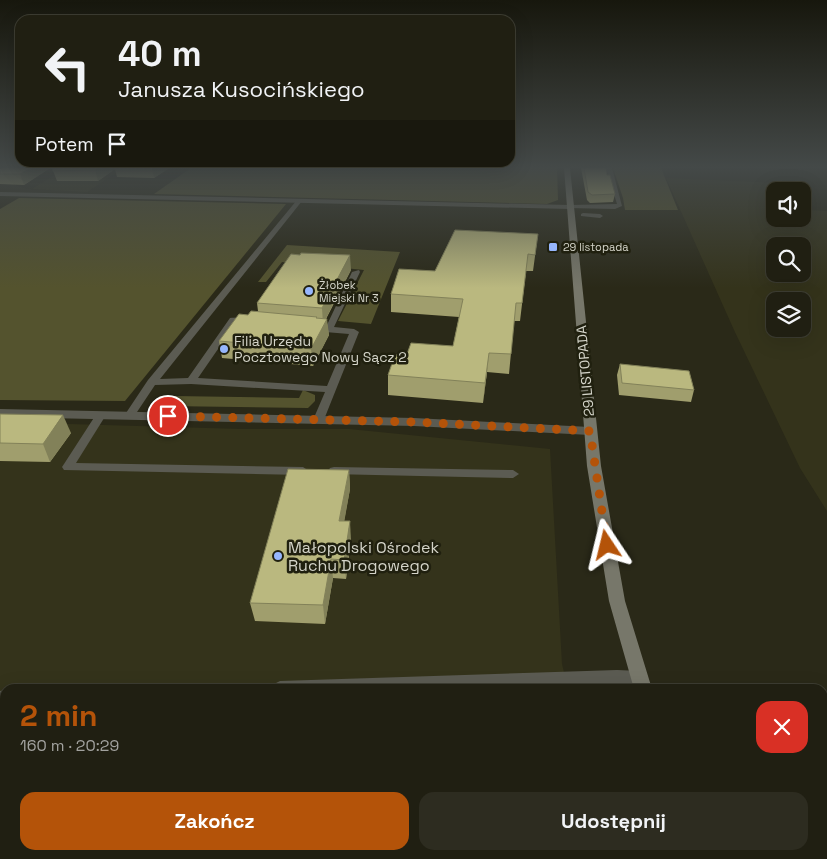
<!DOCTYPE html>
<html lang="pl">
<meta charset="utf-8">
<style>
:root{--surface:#201f12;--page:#2d2c20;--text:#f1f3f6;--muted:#a2a29f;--line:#3d3d32;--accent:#b45309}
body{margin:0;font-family:"Space Grotesk",sans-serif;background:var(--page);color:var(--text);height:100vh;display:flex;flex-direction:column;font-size:19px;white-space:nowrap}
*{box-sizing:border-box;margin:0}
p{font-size:16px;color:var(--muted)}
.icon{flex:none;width:28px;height:28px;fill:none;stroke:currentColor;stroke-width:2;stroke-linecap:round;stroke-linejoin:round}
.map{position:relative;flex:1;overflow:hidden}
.drawer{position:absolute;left:0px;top:684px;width:828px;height:176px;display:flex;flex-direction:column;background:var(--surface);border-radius:15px 15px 0 0;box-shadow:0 5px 20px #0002,0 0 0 1px var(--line)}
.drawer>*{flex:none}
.hud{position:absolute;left:15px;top:15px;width:500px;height:152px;border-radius:15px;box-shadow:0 5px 20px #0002,0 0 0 1px var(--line);background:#201f12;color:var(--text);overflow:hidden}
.controls{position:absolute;left:766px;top:182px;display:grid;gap:10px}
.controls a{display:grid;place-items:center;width:45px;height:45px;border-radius:10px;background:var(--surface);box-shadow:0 5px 20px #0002,0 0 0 1px var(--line);font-size:25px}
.pin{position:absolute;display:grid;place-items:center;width:42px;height:42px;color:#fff;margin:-21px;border:2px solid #fff;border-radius:50%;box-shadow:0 1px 5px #0007}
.me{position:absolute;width:55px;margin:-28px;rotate:350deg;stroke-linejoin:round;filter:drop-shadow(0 0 4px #0008)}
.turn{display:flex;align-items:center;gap:18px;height:105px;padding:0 20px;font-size:22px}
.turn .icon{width:65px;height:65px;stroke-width:2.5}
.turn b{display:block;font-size:35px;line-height:42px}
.then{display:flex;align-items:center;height:48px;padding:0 20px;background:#0003;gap:10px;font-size:19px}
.round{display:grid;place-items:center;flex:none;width:52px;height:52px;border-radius:15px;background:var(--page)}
.head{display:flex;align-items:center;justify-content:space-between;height:85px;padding:0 20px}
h1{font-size:30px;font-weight:600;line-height:38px;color:var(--accent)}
.button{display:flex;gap:10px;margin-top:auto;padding:10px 20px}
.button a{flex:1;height:58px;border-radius:15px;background:var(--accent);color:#fff;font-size:20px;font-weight:600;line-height:58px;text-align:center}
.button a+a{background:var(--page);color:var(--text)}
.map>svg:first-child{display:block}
.built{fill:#34331b;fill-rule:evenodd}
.green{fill:#54532e}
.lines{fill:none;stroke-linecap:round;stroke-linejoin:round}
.lane{fill:#5b5b52;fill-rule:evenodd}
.street{fill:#5b5b52;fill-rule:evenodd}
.secondary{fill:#77776a;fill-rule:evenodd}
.wall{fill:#a09e6d}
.shaded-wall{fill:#828159}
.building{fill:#bab87f;stroke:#828159}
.route{stroke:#b45309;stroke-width:9;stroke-dasharray:0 16.2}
.poi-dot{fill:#96b6fd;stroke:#20200f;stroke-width:2}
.labels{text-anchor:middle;stroke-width:5;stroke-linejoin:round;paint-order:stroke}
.far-poi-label{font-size:11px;fill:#d4d4c9;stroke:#20200f;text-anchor:start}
.poi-label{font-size:14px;fill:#d4d4c9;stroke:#20200f;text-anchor:start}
.street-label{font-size:14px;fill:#d4d4c9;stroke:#20200f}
.near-poi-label{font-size:16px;fill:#d4d4c9;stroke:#20200f;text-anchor:start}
</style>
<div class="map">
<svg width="827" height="859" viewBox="0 0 827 859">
<rect width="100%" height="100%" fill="#2a2918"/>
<g class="built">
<path d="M66 168H123L87 192 32 189Z"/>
<path d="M666 178 782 183 790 191H775V219H802L803 204 809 210 827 211V511L800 468 734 330ZM802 246V274H775V246ZM775 301H802V329H775Z"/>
<path d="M0 422 242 429H349L550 449 562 664 568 689H5V855H653L654 859H0Z"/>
</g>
<g class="green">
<path d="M191 168H557L558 200 547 204 154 194Z"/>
<path d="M613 168H661L678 210H625L623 198Z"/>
<path d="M19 198 286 204 125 401 0 400V209Z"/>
<path d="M287 245 400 252 371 324 338 321 364 270 282 262 266 282H258Z"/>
<path d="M303 390 315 395V401L308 408 165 406 173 396 299 398Z"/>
</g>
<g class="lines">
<g class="lane">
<path d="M606 168H612L622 206 615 209 568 208 567 207 570 205 617 204Z"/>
<path d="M297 200 302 201 160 379 188 378 230 318C237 317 249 317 254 321L250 324 236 323 198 378 327 386 349 334 313 331 308 328 313 325 326 327 352 272 359 270 360 272 334 327 354 329 359 332 323 422 319 423 313 420 325 392 191 384 155 385 133 418H125L124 416 148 380Z"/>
<path d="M583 213 600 214 603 216 600 218 581 216V214Z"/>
<path d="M101 412 106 415 76 463 303 467 309 471 303 475 64 470 62 467 64 464 97 413Z"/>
<path d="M334 467 513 470 519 474 513 478 330 474 328 471 330 468Z"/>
<path d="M617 670 640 671 646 673 648 678 646 683 640 685 617 684 499 689H272L274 684 280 681Z"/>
<path d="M5 690V706L0 707V691Z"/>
</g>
<g class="street">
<path d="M0 192 570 205 574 207 570 209 0 196Z"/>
<path d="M0 409 414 418 590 427 596 431 590 435 414 426 0 417Z"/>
</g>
<g class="secondary">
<path d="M564 168H570L601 466 625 601 652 689H634L609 601 587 466Z"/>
<path d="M685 855H707L708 859H686Z"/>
</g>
</g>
<g class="wall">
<path d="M0 168H50L24 185 0 184Z"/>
<path d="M52 168H169L154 178 117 177 115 169 98 181H57Z"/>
<path d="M581 168H606L607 175 615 194 613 202 590 203 587 200Z"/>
<path d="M538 234 533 271H526L520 321H514L509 374 487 372 483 403 388 395V375L407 354 453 346 459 317 391 312V294L435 271Z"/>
<path d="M351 270 326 319 329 335 313 366 222 358 219 341 248 315 258 311 257 303Z"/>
<path d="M620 364 694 390 691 402 619 395 617 375Z"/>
<path d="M0 414 71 433 50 462 0 461Z"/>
<path d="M349 470 350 489 344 521 351 540 346 579 333 578 325 624 255 621 250 603Z"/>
<rect x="0" y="726" width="5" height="112"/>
</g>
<g class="shaded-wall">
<path d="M31 168H50L24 185 20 174Z"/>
<path d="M100 168H114L115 169 98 181 95 170Z"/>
<path d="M152 168H169L154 178Z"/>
<path d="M350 255 351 270 323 324 322 308Z"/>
<path d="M327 319 329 335 313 366 311 349Z"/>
<path d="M489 353 487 372 483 403 485 383Z"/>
<path d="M63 415 71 433 50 462 43 444Z"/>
<path d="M349 470 350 489 341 540 339 521Z"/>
<path d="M350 521 351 540 346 579 344 560Z"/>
<path d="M331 559 333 578 325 624 323 605Z"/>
</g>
<g class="building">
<path d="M0 168H31L20 174H0Z"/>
<path d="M52 168H100L95 170 53 171Z"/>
<path d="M584 168H606L607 175H610L615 194 592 195 588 192Z"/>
<path d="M455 230 538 234 535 255 528 254 522 303H516L511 354 489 353 485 383 388 375 395 355 407 354 411 343 453 346 463 299 391 294 399 269 435 271Z"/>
<path d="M301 253 350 255 322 308 257 303 291 254 300 255Z"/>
<path d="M251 311 317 317 316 318 327 319 311 349 219 341 239 314 248 315Z"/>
<path d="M620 364 689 371 694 390 622 383Z"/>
<path d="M0 414 63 415 43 444 0 443Z"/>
<path d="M288 469 349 470 339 521H350L344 560 331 559 323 605 250 603Z"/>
<path d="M0 726H5V826L0 827Z"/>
</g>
<linearGradient id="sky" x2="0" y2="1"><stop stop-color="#17170d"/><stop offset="0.58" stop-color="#444948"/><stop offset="1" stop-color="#444948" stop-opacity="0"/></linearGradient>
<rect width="827" height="288" fill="url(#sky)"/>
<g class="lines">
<path class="route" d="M168 416 414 422 590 431 607 545"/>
</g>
<g class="poi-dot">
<rect x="548" y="242" width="10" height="10" rx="2.5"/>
<circle cx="309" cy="291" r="5"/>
<circle cx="224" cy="349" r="5"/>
<circle cx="278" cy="556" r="5"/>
</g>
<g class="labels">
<g class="far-poi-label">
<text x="563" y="251">29 listopada</text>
<text x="319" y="289">Żłobek<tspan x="319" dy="13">Miejski Nr 3</tspan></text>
</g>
<g class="poi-label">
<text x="234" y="346">Filia Urzędu<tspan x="234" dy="16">Pocztowego Nowy Sącz 2</tspan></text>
</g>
<g class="street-label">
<text transform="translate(585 371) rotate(-95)" y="5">29 LISTOPADA</text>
</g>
<g class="near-poi-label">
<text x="288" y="553">Małopolski Ośrodek<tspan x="288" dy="18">Ruchu Drogowego</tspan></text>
</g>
</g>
</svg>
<div class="controls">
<a><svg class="icon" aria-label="sound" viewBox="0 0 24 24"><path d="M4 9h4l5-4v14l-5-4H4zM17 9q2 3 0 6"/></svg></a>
<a><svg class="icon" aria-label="search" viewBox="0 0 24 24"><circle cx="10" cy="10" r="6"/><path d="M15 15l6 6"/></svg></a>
<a><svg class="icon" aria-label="layers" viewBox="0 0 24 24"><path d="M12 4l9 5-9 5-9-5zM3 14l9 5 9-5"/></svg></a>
</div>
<div class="pin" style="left:168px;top:416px;background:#d93025"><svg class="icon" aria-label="arrive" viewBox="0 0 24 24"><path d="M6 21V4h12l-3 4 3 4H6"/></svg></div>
<svg class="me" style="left:607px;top:545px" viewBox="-20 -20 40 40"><path d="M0-17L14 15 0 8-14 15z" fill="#b45309" stroke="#fff" stroke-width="4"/></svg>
<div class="hud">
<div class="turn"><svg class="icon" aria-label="left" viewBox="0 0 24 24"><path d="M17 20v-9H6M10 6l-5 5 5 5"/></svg><div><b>40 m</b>Janusza Kusocińskiego</div></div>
<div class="then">Potem<svg class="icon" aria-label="arrive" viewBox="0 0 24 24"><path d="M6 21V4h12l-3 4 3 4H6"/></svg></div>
</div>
<section class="drawer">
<div class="head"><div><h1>2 min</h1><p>160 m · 20:29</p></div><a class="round" style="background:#d93025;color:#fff"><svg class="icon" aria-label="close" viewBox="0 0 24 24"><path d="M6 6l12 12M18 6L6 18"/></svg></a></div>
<div class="button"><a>Zakończ</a><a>Udostępnij</a></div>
</section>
</div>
